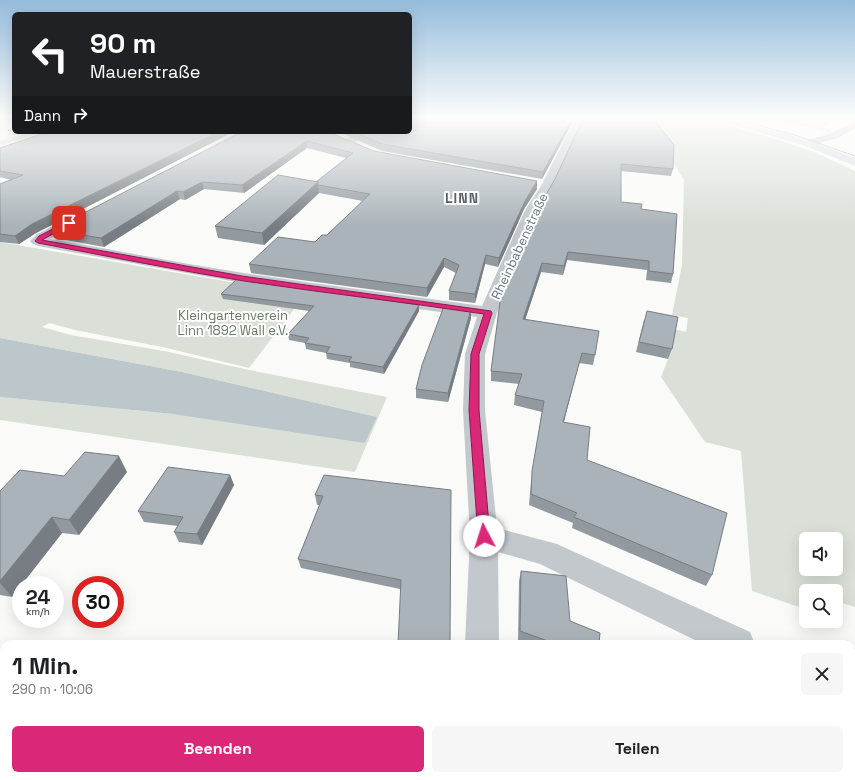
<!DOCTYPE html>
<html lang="de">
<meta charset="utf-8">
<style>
:root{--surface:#fff;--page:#f6f6f6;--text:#202124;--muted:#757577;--accent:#db2777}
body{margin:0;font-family:"Space Grotesk",sans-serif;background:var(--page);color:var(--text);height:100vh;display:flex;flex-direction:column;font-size:15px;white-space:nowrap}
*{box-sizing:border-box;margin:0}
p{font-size:13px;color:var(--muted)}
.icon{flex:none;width:22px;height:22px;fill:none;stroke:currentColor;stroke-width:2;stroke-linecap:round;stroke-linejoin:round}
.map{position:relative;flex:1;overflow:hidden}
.details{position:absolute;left:0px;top:640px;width:855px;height:140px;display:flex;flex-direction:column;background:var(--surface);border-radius:12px 12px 0 0;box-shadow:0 4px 16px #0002}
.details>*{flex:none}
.hud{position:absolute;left:12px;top:12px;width:400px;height:122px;border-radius:6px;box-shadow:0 4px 16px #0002;background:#202124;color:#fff;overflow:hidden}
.buttons{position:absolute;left:799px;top:532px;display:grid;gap:8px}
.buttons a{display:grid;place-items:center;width:44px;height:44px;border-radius:6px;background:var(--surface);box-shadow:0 4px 16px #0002;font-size:20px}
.speed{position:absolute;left:12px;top:576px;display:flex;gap:8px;font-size:20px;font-weight:700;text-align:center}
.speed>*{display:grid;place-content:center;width:52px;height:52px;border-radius:50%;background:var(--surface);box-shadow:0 4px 16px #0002;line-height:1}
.speed small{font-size:10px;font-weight:400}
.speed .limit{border:6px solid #d22;background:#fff;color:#111}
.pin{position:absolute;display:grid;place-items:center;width:34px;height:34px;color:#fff;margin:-17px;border-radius:8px;box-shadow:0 2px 6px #0006}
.me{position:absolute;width:44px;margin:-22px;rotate:355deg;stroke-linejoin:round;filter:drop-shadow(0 0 3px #0008)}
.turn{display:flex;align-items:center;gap:14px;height:84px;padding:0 12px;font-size:18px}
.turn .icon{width:52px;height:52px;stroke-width:2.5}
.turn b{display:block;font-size:28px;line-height:34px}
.then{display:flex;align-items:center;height:38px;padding:0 12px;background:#0003;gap:8px;font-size:15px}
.round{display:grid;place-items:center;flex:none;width:42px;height:42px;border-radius:6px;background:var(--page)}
.overview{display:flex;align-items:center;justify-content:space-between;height:68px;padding:0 12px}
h1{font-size:24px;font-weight:600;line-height:30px}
.cta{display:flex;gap:8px;margin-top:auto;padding:8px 12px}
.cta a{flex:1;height:46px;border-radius:6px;background:var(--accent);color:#fff;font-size:16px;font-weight:600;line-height:46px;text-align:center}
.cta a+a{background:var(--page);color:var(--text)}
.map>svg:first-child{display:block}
.green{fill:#dadfd7;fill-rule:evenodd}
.water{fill:#bbc7cb}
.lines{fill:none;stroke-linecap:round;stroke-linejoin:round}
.minor{fill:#c3c8cc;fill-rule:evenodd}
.secondary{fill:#d6dbdf;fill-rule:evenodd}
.tram{stroke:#a2aab0;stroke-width:1}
.wall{fill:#929a9f}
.shaded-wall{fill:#777d82}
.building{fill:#aab3b9;stroke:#777d82}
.route{fill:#db2777;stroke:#8e194d}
.labels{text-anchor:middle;stroke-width:4;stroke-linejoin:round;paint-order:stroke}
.street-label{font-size:13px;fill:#657683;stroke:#fff}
.park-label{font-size:13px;fill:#687a64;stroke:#fff}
.far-district-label{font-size:14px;font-weight:bold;letter-spacing:1px;fill:#57646e;stroke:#fff}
</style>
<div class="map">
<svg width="855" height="780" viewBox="0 0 855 780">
<rect width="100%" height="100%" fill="#fafaf8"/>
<g class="green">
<path d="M646 117H699L776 139 814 152 855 171V607L836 601V591H809L803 589 802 608 752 591 741 451 705 442 661 377 668 359 674 329 686 332 688 318 672 315 682 265 684 180ZM806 539H836V569H806Z"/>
<path d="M766 117H839L822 128 832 130 829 132Z"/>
<path d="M30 132H43L0 146V141Z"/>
<path d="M0 242 305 295 249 368 167 348 75 330 49 323 42 327 71 335 164 351 249 370 387 397 355 472 0 420V397L173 414 377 417 182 372 0 338Z"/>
</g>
<path class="water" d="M0 338 182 372 377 417 365 443 173 414 0 397Z"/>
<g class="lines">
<g class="minor">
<path d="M576 117H586L553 186 539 210 497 313 485 354V410L497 528 557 544 750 632 755 644H703L540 564 498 552 499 644H465L470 536 463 410 465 354 477 317 359 301 242 283 38 246 33 244 30 241 37 234 78 214 83 215 85 218 83 221 50 239C115 250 179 263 244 273 323 285 403 295 482 306L525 210 541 186Z"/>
<path d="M855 121V128L838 138 807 146 802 143 803 141 830 134Z"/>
<path d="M360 132H374L373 134 351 144H343L342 142 343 140Z"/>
<path d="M851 680 855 682V718L851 716Z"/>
<rect x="460" y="776" width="40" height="4"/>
</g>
<path class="secondary" d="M709 117H725L811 141 855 158V166L803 145 711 119Z"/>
<path class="tram" d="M728 117 798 136 855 156"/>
</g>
<g class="wall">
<path d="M0 117H14V121L0 118Z"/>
<path d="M585 117 673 169 671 176 621 171V202L641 209 673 274 671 283 646 280 647 270 567 260 563 275 541 272 525 320 595 355 593 365 579 363 564 422 587 460 712 575 706 586 572 528 573 523 529 505 531 482 542 412 514 405 515 395 519 384 491 381V371L555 179Z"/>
<path d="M572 123 542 179 382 151 339 132H410Z"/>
<path d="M47 132H233L36 233 19 244 0 242V184L11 180 0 177V148Z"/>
<path d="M241 132 374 151 537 181V189L524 209 498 267 485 264 475 303 449 300V291L456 273 444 267 427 297 251 273 249 264 315 242 327 235 363 201 319 193 264 245 218 238 215 226 316 182 346 158 307 148 244 193 204 189 185 200 180 199 104 247 55 238 51 230Z"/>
<path d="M221 294 419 305V311L384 374 350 367V363L327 359 326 353 306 349 305 343 289 340 288 334 309 311 223 299Z"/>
<path d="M471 309V318L448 402 416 398V389Z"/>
<path d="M644 320 672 349 668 359 636 352Z"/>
<path d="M127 472 79 535 62 533 12 597 0 595V491L64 476Z"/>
<path d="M230 475 234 485 202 545 179 542 174 532 178 526 144 522 138 511Z"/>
<path d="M451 490 400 589 301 568 298 559 320 505H317L315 495Z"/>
<path d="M521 571 570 621 599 644H526L518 641 519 581Z"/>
<rect x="529" y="776" width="188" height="4"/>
<path d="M806 776H851L855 780H806Z"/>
</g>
<g class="shaded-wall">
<path d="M573 117 572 123 542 179 543 172Z"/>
<path d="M218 132H233L36 233 19 244 15 236 32 224Z"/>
<path d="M307 141V148L244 193 242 185Z"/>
<path d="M537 181V189L524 209 498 267 499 258 525 201Z"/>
<path d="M202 182 204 189 185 200 183 192Z"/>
<path d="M318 182 319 193 264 245 262 233Z"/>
<path d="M177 191 180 199 104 247 101 238Z"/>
<path d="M568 252 567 260 563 275 564 266Z"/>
<path d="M486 255 485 264 475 303V294Z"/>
<path d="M444 258V267L427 297V288Z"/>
<path d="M542 263 541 272 522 329 523 319Z"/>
<path d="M419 305V311L384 374 383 367Z"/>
<path d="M471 309V318L448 402V393Z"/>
<path d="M582 353 579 363 561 432 563 422Z"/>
<path d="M119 456 127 472 79 535 69 520Z"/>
<path d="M230 475 234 485 202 545 197 534Z"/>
<path d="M52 517 62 533 12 597 0 583V581Z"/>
</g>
<g class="building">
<path d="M410 117H573L543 172 382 144 354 132H410Z"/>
<path d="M584 117H652L674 145 673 169 621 164V202L642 204 641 209 677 214 673 274 649 271V261L568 252 564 266 542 263 523 319 599 331 595 355 582 353 563 422 590 427 587 460 727 513 712 575 574 517 577 513 531 494 532 471 544 401 515 395 522 374 491 371 500 302 541 203 555 179Z"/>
<path d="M47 132H218L32 224 15 236 0 234V184L23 175 0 171V148Z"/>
<path d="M241 132H328L374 151 537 181 525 201 499 258 486 255 475 294 449 291 459 265 444 258 427 288 249 264 278 237 315 242 322 235H327L370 194 318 185V182H316L353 153 307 141 242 185 202 182 183 192 177 191 101 238 51 230Z"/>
<path d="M278 175 318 182 262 233 215 226Z"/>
<path d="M238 278 419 305 383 367 349 361 352 357 326 353 330 347 305 343 309 338 288 334 314 306 221 294Z"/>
<path d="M444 306 471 309 448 393 416 389 422 365Z"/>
<path d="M647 311 678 317 672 349 639 342Z"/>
<path d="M85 452 119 456 69 520 52 517 0 581V491L20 470 64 476Z"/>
<path d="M168 467 230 475 197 534 174 532 183 517 138 511Z"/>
<path d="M324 475 451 490 450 644H398L401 580 298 559 323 496 315 495Z"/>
<path d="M521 571 566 576 570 621 600 633 599 644H556L520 631Z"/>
<path d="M851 752 855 773V780H818L817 776H851Z"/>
<path d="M275 776H430L429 780H274Z"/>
<rect x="533" y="776" width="184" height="4"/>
</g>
<linearGradient id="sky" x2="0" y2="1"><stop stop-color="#96bcdc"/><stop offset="0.52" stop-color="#fdfdfc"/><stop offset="1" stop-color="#fdfdfc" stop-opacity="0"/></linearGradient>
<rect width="855" height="226" fill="url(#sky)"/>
<path class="route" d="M69 221 72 223 71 224 42 240 242 276 491 311 492 313 479 354V410L490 536 488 540 484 541 480 540 478 536 469 410 471 354 484 314C404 302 324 293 244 281 175 270 107 256 38 243L35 241 39 236Z"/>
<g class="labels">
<g class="street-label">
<text transform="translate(519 246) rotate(-65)" y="5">Rheinbabenstraße</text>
</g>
<g class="park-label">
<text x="233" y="320">Kleingartenverein<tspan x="233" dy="15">Linn 1892 Wall e.V.</tspan></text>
</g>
<g class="far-district-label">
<text x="462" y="203">LINN</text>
</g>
</g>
</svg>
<div class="buttons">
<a><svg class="icon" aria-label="sound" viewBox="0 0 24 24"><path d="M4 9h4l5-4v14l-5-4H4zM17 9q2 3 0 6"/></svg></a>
<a><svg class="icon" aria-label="search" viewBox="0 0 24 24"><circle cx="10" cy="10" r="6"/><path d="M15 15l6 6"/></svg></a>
</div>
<div class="speed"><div>24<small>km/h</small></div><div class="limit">30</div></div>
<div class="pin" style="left:69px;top:223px;background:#d93025"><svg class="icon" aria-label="arrive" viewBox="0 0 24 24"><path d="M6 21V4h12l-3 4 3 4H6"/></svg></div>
<svg class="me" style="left:484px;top:536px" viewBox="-20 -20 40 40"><circle r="19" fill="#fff"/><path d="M0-13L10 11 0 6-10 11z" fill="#db2777"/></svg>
<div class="hud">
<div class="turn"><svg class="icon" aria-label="left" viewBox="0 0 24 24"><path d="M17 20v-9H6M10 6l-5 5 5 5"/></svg><div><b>90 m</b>Mauerstraße</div></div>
<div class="then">Dann<svg class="icon" aria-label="right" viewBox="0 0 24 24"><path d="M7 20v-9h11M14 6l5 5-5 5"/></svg></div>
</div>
<section class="details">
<div class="overview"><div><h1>1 Min.</h1><p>290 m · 10:06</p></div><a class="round"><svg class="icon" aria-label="close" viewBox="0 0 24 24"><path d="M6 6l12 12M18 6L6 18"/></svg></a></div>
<div class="cta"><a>Beenden</a><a>Teilen</a></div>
</section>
</div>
